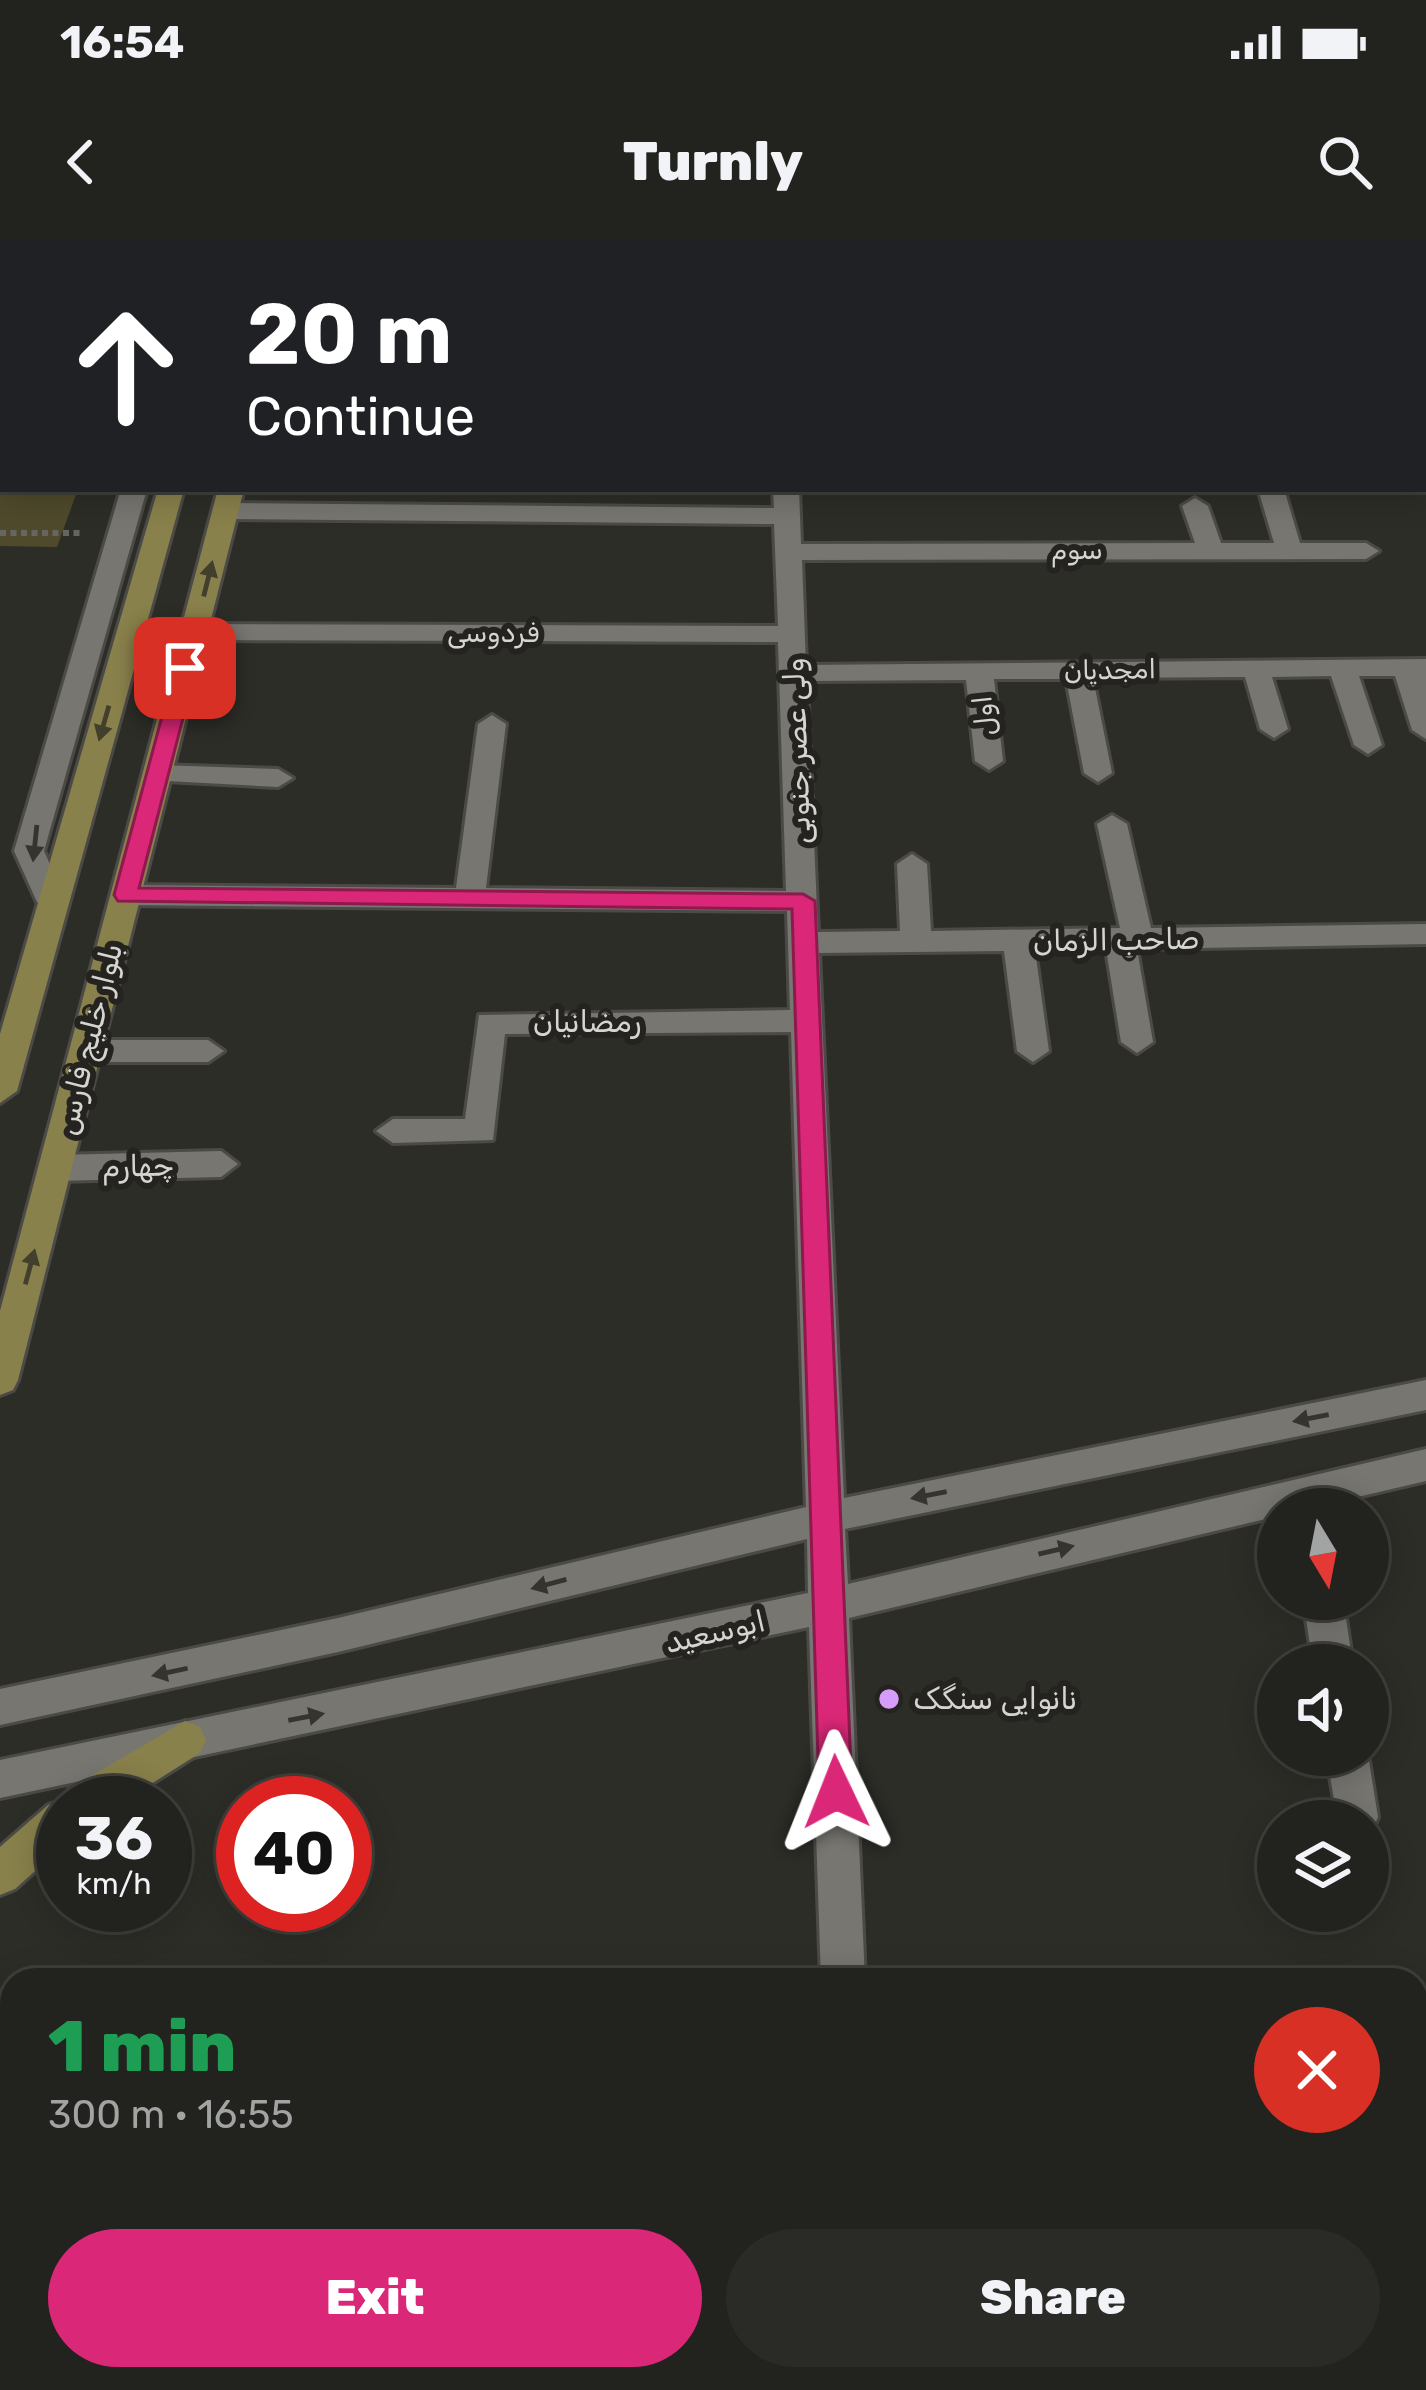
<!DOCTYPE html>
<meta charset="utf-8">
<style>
:root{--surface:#22221e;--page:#2a2a27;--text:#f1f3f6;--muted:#a2a4a4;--line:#3f3f3c;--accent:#db2777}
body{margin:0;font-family:Rubik,"Noto Sans Arabic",sans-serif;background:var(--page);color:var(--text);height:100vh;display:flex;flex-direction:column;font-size:45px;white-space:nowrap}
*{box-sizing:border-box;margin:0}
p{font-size:39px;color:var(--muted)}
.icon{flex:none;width:66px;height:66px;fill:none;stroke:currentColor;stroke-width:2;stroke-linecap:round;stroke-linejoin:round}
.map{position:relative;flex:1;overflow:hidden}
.details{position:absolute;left:0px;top:1728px;width:1428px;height:423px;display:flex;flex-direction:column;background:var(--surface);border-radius:36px 36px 0 0;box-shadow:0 6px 30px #0003,0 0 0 3px var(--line)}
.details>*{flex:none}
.banner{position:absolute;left:0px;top:0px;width:1428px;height:252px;box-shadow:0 6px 30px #0003,0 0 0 3px var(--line);background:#202124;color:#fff;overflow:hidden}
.needle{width:78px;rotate:170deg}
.controls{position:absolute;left:1257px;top:1248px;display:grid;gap:24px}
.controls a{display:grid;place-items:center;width:132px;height:132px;border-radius:50%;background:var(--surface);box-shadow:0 6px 30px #0003,0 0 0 3px var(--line);font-size:60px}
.speed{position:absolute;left:36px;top:1536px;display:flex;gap:24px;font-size:60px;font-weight:700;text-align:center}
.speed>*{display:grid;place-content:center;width:156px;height:156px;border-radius:50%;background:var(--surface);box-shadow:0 6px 30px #0003,0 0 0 3px var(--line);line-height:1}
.speed small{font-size:30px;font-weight:400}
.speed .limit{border:18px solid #d22;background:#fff;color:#111}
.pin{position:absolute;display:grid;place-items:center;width:102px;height:102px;color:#fff;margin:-51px;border-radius:24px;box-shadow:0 6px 18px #0006}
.me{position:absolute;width:132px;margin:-66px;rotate:358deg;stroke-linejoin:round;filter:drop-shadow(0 0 9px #0008)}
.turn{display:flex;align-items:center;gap:42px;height:252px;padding:0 48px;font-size:54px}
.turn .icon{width:156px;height:156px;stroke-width:2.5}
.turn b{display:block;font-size:84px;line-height:102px}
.round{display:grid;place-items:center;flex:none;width:126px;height:126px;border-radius:63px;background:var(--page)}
.summary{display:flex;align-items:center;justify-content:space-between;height:204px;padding:0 48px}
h1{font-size:72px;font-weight:800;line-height:90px;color:#1e9e55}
.primary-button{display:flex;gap:24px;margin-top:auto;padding:24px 48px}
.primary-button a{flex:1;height:138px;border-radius:72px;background:var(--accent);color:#fff;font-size:48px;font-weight:800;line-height:138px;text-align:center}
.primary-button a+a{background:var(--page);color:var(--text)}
.status{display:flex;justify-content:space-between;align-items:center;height:84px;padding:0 60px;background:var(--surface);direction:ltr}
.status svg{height:33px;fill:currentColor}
header{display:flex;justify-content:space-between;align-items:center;height:156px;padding:0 48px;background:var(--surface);font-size:54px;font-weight:800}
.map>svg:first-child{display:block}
.green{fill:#4f4a2c}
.building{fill:#4a4a45;stroke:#8e8d87;stroke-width:3}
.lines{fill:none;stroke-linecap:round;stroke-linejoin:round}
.minor-casing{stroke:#4b4a47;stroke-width:6}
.major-casing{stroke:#4b4a47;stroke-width:6}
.path{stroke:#656561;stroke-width:6;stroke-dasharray:6 4.5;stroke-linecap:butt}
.minor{fill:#777671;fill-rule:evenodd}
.major{fill:#89814b;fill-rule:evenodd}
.oneway{fill:#423f2c}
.oneway2{fill:#35342f}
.route{fill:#db2777;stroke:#8e194d;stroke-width:3}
.poi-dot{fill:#d59cfb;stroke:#24231f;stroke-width:4.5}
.labels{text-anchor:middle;stroke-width:12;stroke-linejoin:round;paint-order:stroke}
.far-street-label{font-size:27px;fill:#d4d4d1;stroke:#24231f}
.street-label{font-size:30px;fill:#d4d4d1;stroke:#24231f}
.poi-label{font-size:30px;fill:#d4d4d1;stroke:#24231f;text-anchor:start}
</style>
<div class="status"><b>16:54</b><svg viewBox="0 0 49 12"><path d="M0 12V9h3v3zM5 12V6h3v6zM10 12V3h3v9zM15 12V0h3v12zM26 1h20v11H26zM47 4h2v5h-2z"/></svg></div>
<header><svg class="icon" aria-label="back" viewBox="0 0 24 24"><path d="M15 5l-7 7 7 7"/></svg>Turnly<svg class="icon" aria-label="search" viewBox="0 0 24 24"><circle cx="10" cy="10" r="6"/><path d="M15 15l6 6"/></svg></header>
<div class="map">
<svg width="1426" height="2150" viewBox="0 0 1426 2150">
<rect width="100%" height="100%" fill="#2d2d28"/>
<path class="green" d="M0 74 3 249H78L57 307 0 306Z"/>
<g class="building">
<rect x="316" y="0" width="443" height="3"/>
<rect x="0" y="1891" width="12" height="148"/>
</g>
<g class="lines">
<defs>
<g id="minor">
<path d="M1235 0H1257L1258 3H1236Z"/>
<rect x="0" y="33" width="3" height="14"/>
<rect x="1425" y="118" width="1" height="14"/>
<rect x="1425" y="200" width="1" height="14"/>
<path d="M121 249H147L44 611 67 662 52 672 37 662 14 611Z"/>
<path d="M773 249H799L801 304 1195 303 1182 266 1195 258 1208 266 1221 303H1274L1258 249H1284L1300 303H1366L1379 311 1366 319 802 320 806 425 1426 419V499L1412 490 1395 436H1359L1382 505 1368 514 1354 505 1331 436 1272 437 1288 489 1274 498 1260 489 1245 437 1093 438 1112 533 1098 542 1084 533 1066 439H994L1003 521 989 530 975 521 966 440 807 441 818 692 900 691 897 624 912 614 927 624 931 691 1120 688 1097 584 1112 575 1127 584 1151 688 1426 684V704L1137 709 1153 802 1137 813 1121 802 1106 709 1035 710 1049 811 1033 822 1017 811 1004 711 819 713 844 1258 1426 1140V1170L845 1289 848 1344 1426 1209V1241L1306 1269H1278V1276L849 1378 865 1740H821L809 1387 0 1558V1520L808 1353 807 1299 338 1412 0 1485V1449L338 1378 806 1267 791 792 505 794 493 900 393 903 376 891 393 879H465L479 775 790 770 787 671 126 665 111 655 126 645 456 648 478 484 492 475 506 484 486 648 786 651 778 402 194 400 180 392 194 384 778 386 774 284 226 279 213 271 226 263 774 268Z"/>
<path d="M158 525 278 529 293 538 278 547 148 540 144 534Z"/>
<path d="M85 800H208L224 811 208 822H85L69 811Z"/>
<path d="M221 911 238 924 221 937 55 941 38 928 55 915Z"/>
<path d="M1303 1359H1343L1353 1425H1313Z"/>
<path d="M1326 1515H1368L1378 1577 1372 1591 1368 1592V1581H1338Z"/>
<rect x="1416" y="1906" width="10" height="48"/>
<rect x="835" y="2139" width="50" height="11"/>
</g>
<g id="major">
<path d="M158 249H184L17 851 0 863V794Z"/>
<path d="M218 249H244L18 1140 13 1150 0 1155V1071Z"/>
<path d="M185 1481 200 1487 206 1500 200 1513 121 1563H63V1606L15 1649 0 1655V1607L48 1565 64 1560 69 1549Z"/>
</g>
</defs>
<use href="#minor" class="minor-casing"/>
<use href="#major" class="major-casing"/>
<g class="path">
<path d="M0 228 3 221"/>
<path d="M0 293H82"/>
</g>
<use href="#minor" class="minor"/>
<use href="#major" class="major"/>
</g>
<defs><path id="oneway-solid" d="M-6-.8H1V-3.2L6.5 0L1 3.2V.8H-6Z" transform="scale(3)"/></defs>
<g class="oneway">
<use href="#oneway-solid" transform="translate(208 339) rotate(-76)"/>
<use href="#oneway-solid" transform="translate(104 483) rotate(106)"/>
<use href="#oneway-solid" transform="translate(30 1027) rotate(-75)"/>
</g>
<g class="oneway2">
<use href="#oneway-solid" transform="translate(35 603) rotate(96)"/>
<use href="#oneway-solid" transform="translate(1311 1178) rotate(169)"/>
<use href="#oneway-solid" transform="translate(929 1255) rotate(169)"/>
<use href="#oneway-solid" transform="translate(1056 1310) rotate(-13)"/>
<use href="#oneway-solid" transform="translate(549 1344) rotate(165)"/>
<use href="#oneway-solid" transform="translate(170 1432) rotate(168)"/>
<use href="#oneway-solid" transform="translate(306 1477) rotate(-11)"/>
</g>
<path class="route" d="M185 422 196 428 139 648 803 654 815 661 852 1552 847 1563 836 1567 824 1563 819 1552 792 669 118 661 114 655 175 428Z"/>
<circle class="poi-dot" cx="889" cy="1459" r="12"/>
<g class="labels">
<g class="far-street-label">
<text x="1077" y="319">سوم</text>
<text x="493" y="402">فردوسی</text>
<text transform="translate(1110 430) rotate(-1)" y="9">امجدیان</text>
<text transform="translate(984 476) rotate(-96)" y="9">اول</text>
</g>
<g class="street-label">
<text transform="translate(797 511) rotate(-92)" y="10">ولی عصر جنوبی</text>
<text transform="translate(1116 700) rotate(-1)" y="10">صاحب الزمان</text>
<text x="587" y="792">رمضانیان</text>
<text transform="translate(89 799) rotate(-76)" y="10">بلوار خلیج فارس</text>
<text transform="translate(138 926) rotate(-1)" y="10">چهارم</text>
<text transform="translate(715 1392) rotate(-13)" y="10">ابوسعید</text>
</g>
<g class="poi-label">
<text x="913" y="1469">نانوایی سنگک</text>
</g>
</g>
</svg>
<div class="controls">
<a><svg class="needle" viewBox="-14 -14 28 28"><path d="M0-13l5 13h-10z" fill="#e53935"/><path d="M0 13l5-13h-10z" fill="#a2a4a4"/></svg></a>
<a><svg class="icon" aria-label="sound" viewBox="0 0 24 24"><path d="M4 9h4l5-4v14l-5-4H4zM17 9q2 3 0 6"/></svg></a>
<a><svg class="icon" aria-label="layers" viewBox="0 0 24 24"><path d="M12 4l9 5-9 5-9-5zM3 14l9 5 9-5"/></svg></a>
</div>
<div class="speed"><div>36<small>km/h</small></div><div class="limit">40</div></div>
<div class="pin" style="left:185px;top:428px;background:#d93025"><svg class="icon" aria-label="arrive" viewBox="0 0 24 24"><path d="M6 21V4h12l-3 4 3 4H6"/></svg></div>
<svg class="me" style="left:836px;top:1552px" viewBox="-20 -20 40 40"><path d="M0-17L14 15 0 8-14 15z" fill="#db2777" stroke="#fff" stroke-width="4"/></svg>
<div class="banner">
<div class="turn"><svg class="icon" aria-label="ahead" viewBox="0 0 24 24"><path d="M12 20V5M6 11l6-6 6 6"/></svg><div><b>20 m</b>Continue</div></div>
</div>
<section class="details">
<div class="summary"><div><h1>1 min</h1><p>300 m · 16:55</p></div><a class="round" style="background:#d93025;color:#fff"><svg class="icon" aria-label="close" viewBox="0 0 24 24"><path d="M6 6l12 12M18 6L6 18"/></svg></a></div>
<div class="primary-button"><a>Exit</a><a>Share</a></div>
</section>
</div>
